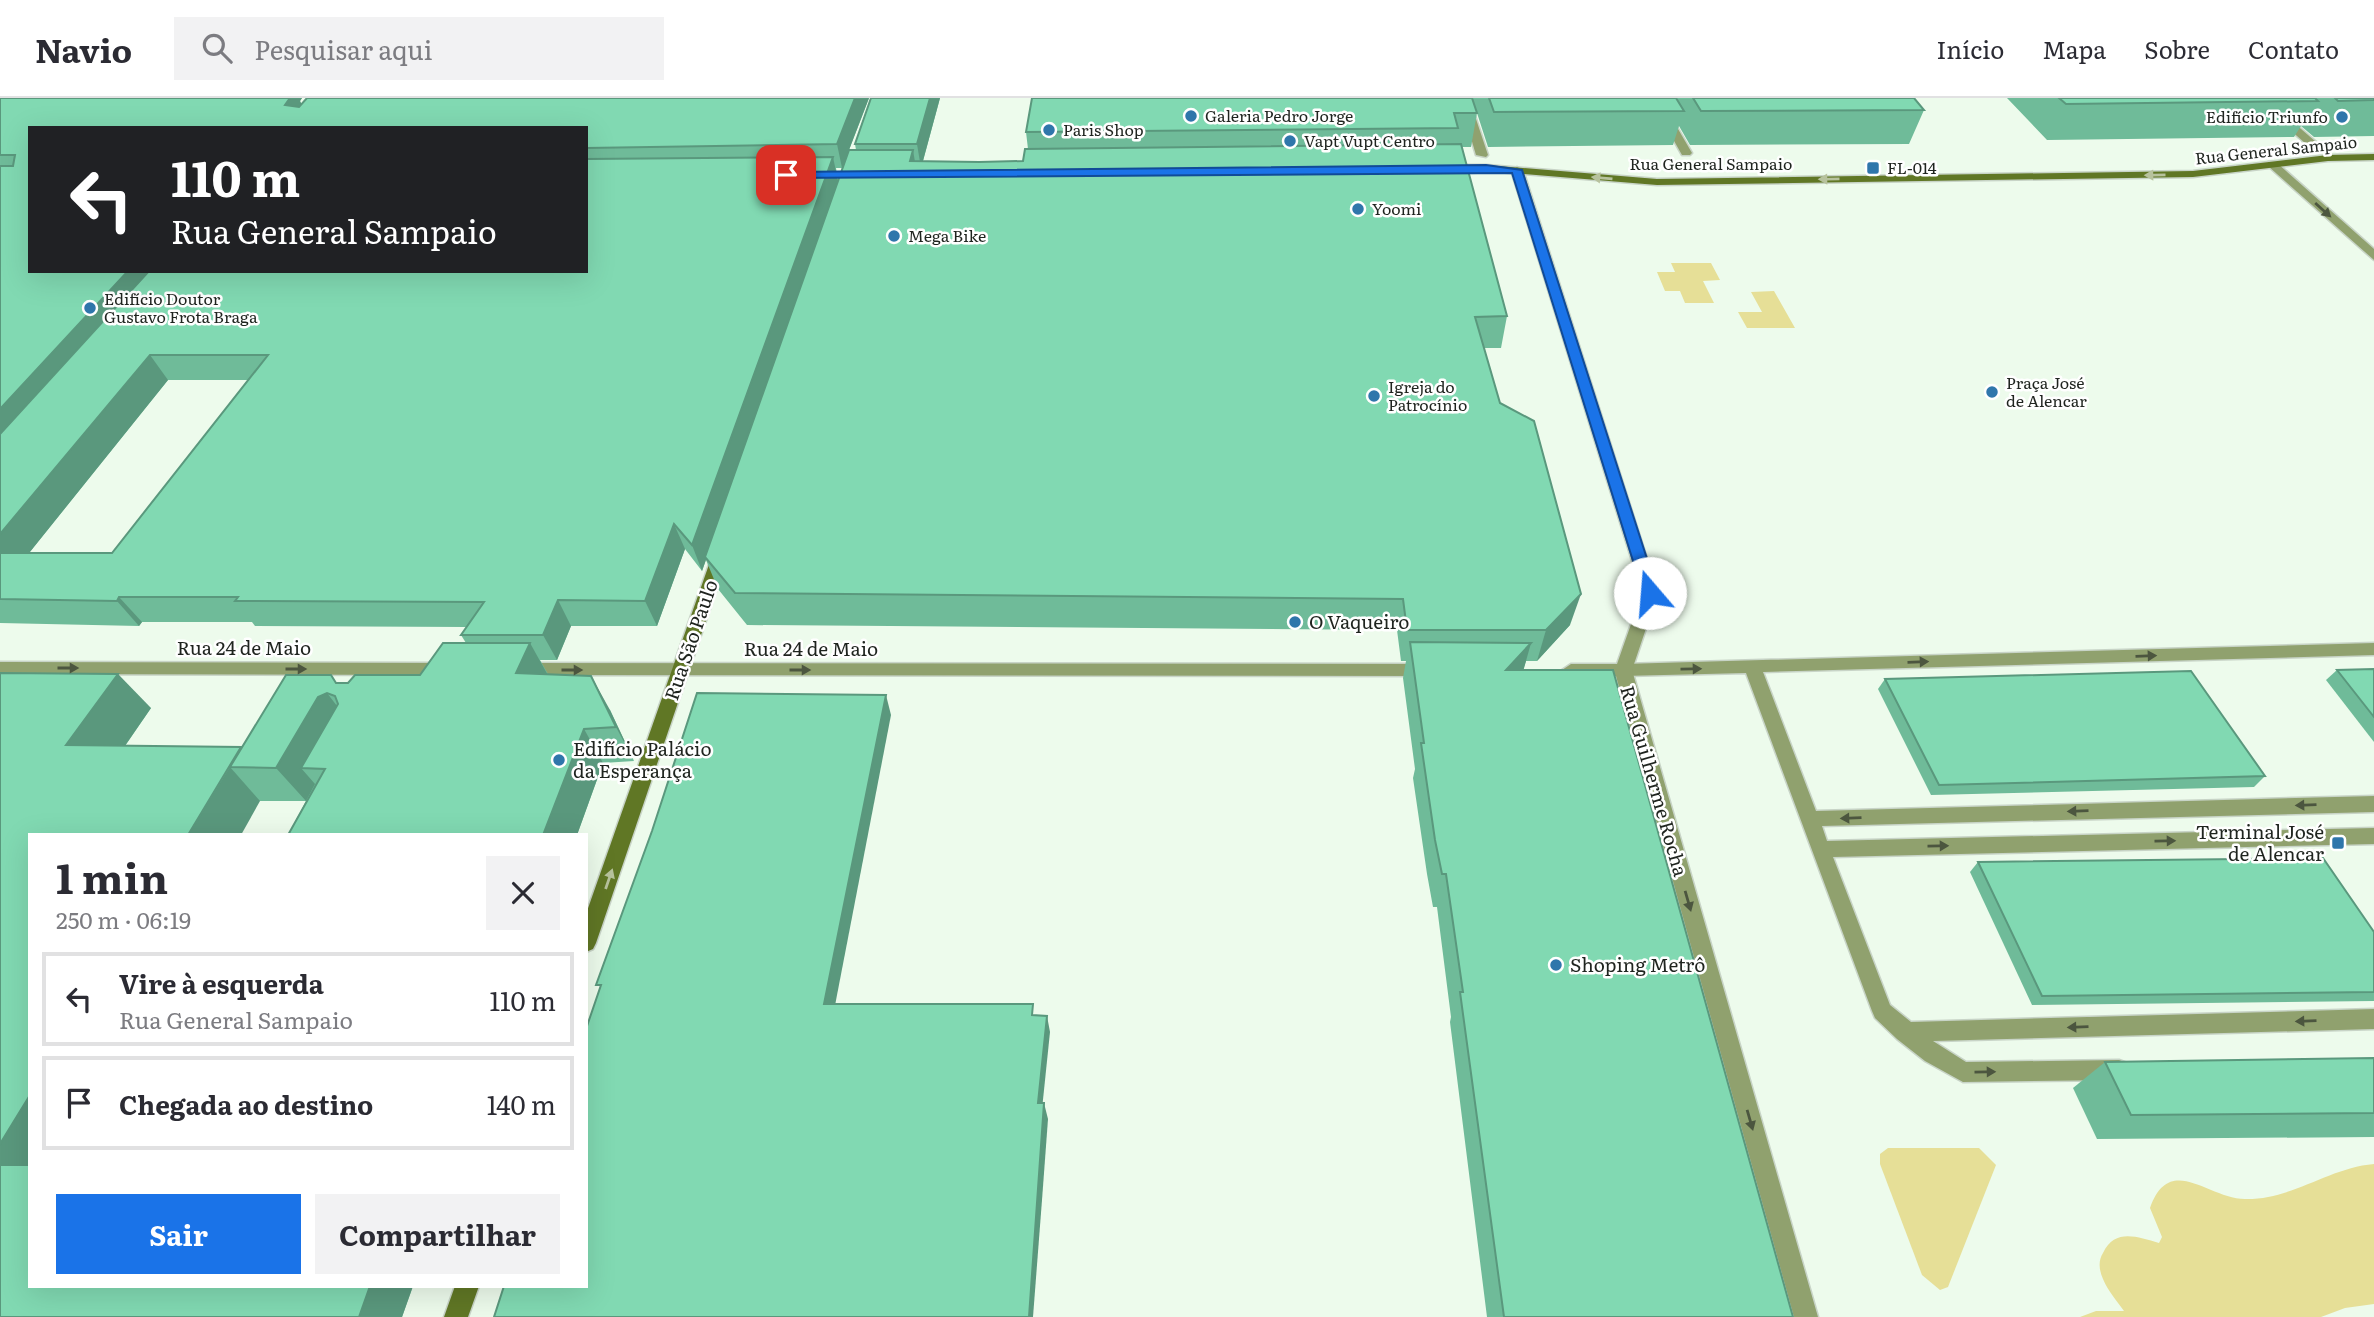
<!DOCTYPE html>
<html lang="pt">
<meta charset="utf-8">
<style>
:root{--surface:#fff;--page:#f2f2f3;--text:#2b2b33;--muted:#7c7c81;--line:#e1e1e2;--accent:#1a73e8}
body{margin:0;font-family:Literata,serif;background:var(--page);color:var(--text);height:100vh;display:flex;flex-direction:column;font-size:26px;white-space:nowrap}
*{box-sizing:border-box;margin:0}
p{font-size:23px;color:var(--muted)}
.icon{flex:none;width:38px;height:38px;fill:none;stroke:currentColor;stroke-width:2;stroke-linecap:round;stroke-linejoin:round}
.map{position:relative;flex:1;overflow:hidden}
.panel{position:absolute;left:28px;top:735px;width:560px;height:455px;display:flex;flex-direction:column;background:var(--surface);border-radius:0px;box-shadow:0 7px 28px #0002}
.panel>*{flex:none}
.guide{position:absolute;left:28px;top:28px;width:560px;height:147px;border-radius:0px;box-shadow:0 7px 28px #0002;background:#202124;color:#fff;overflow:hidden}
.pin{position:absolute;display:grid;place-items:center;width:60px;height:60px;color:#fff;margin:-30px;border-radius:14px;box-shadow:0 4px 10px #0006}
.me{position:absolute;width:77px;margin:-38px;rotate:342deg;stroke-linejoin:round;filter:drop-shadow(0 0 5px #0008)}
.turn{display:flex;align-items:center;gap:24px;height:147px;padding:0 28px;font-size:32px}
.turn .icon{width:91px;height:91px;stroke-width:2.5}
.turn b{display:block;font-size:49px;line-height:60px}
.round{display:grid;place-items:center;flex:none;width:74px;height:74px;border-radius:0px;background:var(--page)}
.head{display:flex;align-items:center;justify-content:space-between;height:119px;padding:0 28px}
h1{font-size:42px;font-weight:700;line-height:52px}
.primary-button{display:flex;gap:14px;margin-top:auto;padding:14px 28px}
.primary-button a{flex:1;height:80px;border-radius:0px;background:var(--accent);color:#fff;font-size:28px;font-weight:700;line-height:80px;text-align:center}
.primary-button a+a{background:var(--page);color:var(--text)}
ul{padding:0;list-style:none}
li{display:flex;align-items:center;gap:21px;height:94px;margin:0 14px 10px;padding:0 14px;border:4px solid var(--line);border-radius:0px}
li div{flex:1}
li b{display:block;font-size:26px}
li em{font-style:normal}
header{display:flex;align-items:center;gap:42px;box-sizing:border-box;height:98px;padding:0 35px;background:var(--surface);border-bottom:2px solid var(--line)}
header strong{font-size:33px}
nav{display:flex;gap:38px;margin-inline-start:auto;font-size:24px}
.search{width:490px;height:63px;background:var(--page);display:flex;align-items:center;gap:18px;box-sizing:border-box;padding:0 24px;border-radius:0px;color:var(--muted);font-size:26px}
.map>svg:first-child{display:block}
.green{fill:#e6df97}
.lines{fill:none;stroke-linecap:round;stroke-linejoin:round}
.service-casing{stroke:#c8d4c7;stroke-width:3}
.pedestrian-casing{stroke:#c8d4c7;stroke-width:3}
.minor-casing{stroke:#c8d4c7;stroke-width:3}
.secondary-casing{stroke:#c8d4c7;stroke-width:3}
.service{fill:#90a16e;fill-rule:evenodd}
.pedestrian{fill:#90a16e;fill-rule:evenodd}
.minor{fill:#90a16e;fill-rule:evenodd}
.secondary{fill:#607725;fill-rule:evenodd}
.wall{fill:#6fbb99;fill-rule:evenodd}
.shaded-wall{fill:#5a987d}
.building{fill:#81d9b2;stroke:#5a987d;stroke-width:2}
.oneway{fill:#b7c29d}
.oneway2{fill:#4c563f}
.route{fill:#1a73e8;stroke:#114b97;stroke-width:2}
.poi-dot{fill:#2f76ab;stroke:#fff;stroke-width:2.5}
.labels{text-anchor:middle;stroke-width:5;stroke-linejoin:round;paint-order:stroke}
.far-poi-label{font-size:16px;fill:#1f241f;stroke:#fff;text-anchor:start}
.far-street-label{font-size:16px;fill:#1f241f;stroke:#fff}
.poi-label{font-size:19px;fill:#1f241f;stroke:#fff;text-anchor:start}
.street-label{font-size:19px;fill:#1f241f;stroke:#fff}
</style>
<header>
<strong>Navio</strong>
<div class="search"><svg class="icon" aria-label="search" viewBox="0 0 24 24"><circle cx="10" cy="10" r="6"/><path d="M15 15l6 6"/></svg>Pesquisar aqui</div>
<nav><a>Início</a><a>Mapa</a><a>Sobre</a><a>Contato</a></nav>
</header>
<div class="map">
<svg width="2374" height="1219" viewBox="0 0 2374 1219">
<rect width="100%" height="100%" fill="#edfbec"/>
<g class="green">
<path d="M1671 165H1711L1720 182 1703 183 1714 205H1685L1680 193H1665L1657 174H1675Z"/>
<path d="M1774 193 1795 230H1747L1738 214H1762L1751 194Z"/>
<path d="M1888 1050H1979L1996 1067 1948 1189 1940 1192 1922 1177 1880 1066V1056Z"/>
<path d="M2374 1066V1206L2345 1210 2321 1219H2080L2096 1213H2124C2117 1203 2108 1193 2103 1181 2099 1172 2098 1163 2103 1155 2115 1130 2137 1139 2159 1145L2162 1139 2150 1110C2170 1054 2208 1101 2245 1101 2292 1102 2328 1070 2374 1066Z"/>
</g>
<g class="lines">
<defs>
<path id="service" d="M2374 545V557L1763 574 1816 713 2374 698V714L1822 728 1827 743 2374 730V746L1833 759 1890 907 1911 924 2374 911V931L1933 943 1966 964 2119 962 2127 965 2130 972 2127 979 2119 982 1963 984 1925 963 1897 941 1875 920 1872 913 1746 575 1623 578 1614 572 1623 566Z"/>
<g id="pedestrian">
<path d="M1459 0H1469L1488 57 1486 59 1476 57Z"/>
<path d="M1650 0H1660L1692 55 1690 57H1682Z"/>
<path d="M2254 0H2265L2323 50V54H2315Z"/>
</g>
<g id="minor">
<path d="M2268 64H2276L2374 151V162L2268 68Z"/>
<path d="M1517 69 1523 72 1658 495 1632 572 1818 1219H1794L1616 578H1571L1562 572 1571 566H1617L1642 495 1511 72Z"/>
<path d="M0 564 448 565 457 571 448 577 0 576Z"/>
<path d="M521 565 1428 566 1437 572 1428 578 521 577 512 571Z"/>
</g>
<g id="secondary">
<path d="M2374 56V62L2328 63 2193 79 1657 87 1486 73H1444L1438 70 1444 67H1486L1657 81 2193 73 2328 57Z"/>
<path d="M720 453 728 458 596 845 593 851 586 854V816L712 458Z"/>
<path d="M455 1188H479L468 1219H444Z"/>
</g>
</defs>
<use href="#service" class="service-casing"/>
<use href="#pedestrian" class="pedestrian-casing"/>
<use href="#minor" class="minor-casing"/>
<use href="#secondary" class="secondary-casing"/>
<use href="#service" class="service"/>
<use href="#pedestrian" class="pedestrian"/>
<use href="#minor" class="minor"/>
<use href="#secondary" class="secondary"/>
</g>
<g class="wall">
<path d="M0 0H302L300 3 301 6 307 0H869L849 52H856L855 46 871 0H940L923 63 979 64 1023 63 1028 51 1026 34 1032 0H1914L1924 12 1909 46 1690 47 1679 28 1673 47 1488 49 1477 15 1471 49H1461L1507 218 1501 250H1484L1500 305 1570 527 1537 563H1526L1523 572 1793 1219H1487L1450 924 1451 919 1437 809H1433L1427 776 1413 680 1415 671 1403 580 1406 563H1401L1397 532 747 527 718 491 706 462 702 473 685 451 657 528H571L557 562H540L548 576 610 612 634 663 603 665 577 737H288L315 686 306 703H260L30 737V1188H413L402 1219H0V575L151 610 125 648 242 650 337 585H348L420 577 466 545 461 537 467 529 255 528 252 524H142L139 528 0 525ZM586 30V173H30ZM836 70H842L838 82ZM168 282H248L112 455H29Z"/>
<path d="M2007 0H2374V38L2314 39 2301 28 2294 39 2047 42Z"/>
<path d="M2374 571V644L2326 582 2337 572Z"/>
<path d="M1885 581 2265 678 2254 689 1931 697 1878 591Z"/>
<path d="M1978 764 2374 834V903L2032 907 1970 774Z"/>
<path d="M2374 960V1039L2097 1041 2073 990 2105 964Z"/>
</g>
<g class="shaded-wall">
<path d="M277 0H302L300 3 307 17 298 30Z"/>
<path d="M855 0H869L842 70 837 46Z"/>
<path d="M930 0H940L921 70 917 46Z"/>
<path d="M913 52 918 82 910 63Z"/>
<path d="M833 59 838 83 702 473 692 447Z"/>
<path d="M128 173H167L0 361V311Z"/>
<path d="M150 257 168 282 9 480 0 470V436Z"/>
<path d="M674 426 685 451 657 528 645 503Z"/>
<path d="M1581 496 1570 527 1537 563 1546 532Z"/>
<path d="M119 499 142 524 139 528 117 503Z"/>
<path d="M558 502 571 528 557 562 543 537Z"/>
<path d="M530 545 549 579 516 575Z"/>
<path d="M1531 545 1521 581 1506 572Z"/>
<path d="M118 576 151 610 102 681 66 647Z"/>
<path d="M591 578 610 612 634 663 616 629Z"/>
<path d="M327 595 354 630 301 670 315 686 306 703 276 670 318 599Z"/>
<path d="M886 597 891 617 832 923 824 906Z"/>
<path d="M584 631 603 665 577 737H543Z"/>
<path d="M230 669 260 703 241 737H188Z"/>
<path d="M1047 918 1050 934 1041 1021 1038 1005Z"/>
<path d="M30 997V1090L0 1074V1046Z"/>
<path d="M1044 1005 1048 1021 1042 1102 1033 1219H1029Z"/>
<path d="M370 1188H413L402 1219H359Z"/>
</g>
<g class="building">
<path d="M0 0H290L285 7 299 9 307 0H855L837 46 586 50V30H30V173H128L0 311V68H13L15 57H0Z"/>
<path d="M871 0H930L917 46H855Z"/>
<path d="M1032 0H1472L1477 15H1454L1458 30 1026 34Z"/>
<path d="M1489 0H1676L1684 13 1494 14Z"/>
<path d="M1693 0H1914L1924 12 1701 13Z"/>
<path d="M2059 0H2315L2318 3 2066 6Z"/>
<path d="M2335 0H2374V2L2338 3Z"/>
<path d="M1461 46 1507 218 1475 219 1500 305 1534 323 1581 496 1546 532H1407L1403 501 735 495 705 459 849 52H913L910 63 979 64 1023 63 1025 51Z"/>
<path d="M833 59 692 447 674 426 645 503 558 502 543 537H461L484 504 235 503 238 499H119L117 503 0 501V455H112L268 257H150L0 436V336L149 173H586V61Z"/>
<path d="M1410 544 1531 545 1506 572H1613L1793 1219H1504L1460 894H1463L1446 776H1442L1435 742 1421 645H1424Z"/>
<path d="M443 545H530L516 575 591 578 616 629 584 631 543 737H288L325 671 301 670 338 606 335 598 327 595 318 599 276 670 230 669 286 577H331L336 585H348L355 577H420Z"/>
<path d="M2374 571V619L2337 572Z"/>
<path d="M2191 573 2265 678 1939 687 1885 581Z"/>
<path d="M0 575 118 576 66 647 241 649 188 737H30V997L0 1046Z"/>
<path d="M697 595 886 597 824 906H1033L1032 917 1047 918 1038 1005H1044L1029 1219H494L504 1188H586V931L601 887H596L652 733Z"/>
<path d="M2323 760 2374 834V894L2042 898 1978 764Z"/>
<path d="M2374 960V1015L2131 1017 2105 964Z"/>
<path d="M0 1067H30V1188H370L359 1219H0Z"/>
</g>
<defs><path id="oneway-solid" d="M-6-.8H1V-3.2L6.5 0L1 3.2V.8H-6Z" transform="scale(1.75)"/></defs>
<g class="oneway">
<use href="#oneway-solid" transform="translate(2155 77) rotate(179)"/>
<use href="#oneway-solid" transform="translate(1602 80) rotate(-175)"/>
<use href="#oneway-solid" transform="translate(1829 81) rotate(179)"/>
<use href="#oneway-solid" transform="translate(609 781) rotate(-71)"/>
</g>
<g class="oneway2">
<use href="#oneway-solid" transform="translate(2323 112) rotate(42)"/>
<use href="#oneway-solid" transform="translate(2146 558) rotate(-2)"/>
<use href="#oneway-solid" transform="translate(1918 564) rotate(-2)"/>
<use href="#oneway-solid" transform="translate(68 570)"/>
<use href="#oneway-solid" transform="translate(296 571)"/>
<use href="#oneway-solid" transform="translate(1691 571) rotate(-1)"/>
<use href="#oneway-solid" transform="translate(572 572)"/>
<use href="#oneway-solid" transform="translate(800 572)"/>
<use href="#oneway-solid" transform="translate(2306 707) rotate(178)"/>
<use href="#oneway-solid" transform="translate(2078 713) rotate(178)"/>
<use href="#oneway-solid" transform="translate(1851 720) rotate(178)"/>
<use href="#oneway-solid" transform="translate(2165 743) rotate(-1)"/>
<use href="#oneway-solid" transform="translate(1938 748) rotate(-1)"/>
<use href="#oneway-solid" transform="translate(1688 803) rotate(74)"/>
<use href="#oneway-solid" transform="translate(2306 923) rotate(178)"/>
<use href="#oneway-solid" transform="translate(2078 929) rotate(178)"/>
<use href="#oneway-solid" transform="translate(1985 974) rotate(-1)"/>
<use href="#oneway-solid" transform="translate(1750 1022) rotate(74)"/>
</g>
<path class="route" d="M1486 67 1522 72 1658 495 1656 499 1650 501 1643 495 1512 75 786 80 781 77 786 74Z"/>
<g class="poi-dot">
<circle cx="1191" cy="18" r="7"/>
<circle cx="2342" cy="19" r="7"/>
<circle cx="1049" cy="32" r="7"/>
<circle cx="1290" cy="43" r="7"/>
<rect x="1866" y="63" width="14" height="14" rx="3.5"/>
<circle cx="1358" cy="111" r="7"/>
<circle cx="894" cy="138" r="7"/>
<circle cx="90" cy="210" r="7"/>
<circle cx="1992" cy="294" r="7"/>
<circle cx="1374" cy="298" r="7"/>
<circle cx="1295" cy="524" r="7"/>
<circle cx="559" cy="662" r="7"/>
<rect x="2331" y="738" width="14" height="14" rx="3.5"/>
<circle cx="1556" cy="867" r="7"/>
</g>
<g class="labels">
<g class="far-poi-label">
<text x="1205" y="24">Galeria Pedro Jorge</text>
<text x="2328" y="25" text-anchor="end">Edifício Triunfo</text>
<text x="1063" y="38">Paris Shop</text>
<text x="1304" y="49">Vapt Vupt Centro</text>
<text x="1887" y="76">FL-014</text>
<text x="1372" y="117">Yoomi</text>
<text x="908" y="144">Mega Bike</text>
<text x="104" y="207">Edifício Doutor<tspan x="104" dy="18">Gustavo Frota Braga</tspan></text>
<text x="2006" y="291">Praça José<tspan x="2006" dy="18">de Alencar</tspan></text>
<text x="1388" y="295">Igreja do<tspan x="1388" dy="18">Patrocínio</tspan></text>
</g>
<g class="far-street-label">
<text transform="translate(2276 52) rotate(-6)" y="6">Rua General Sampaio</text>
<text x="1711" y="72">Rua General Sampaio</text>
</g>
<g class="poi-label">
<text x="1309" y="531">O Vaqueiro</text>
<text x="573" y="658">Edifício Palácio<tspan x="573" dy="22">da Esperança</tspan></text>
<text x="2324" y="741" text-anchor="end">Terminal José<tspan x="2324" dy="22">de Alencar</tspan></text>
<text x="1570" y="874">Shoping Metrô</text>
</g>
<g class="street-label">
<text transform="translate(691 542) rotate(-71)" y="7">Rua São Paulo</text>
<text x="244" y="557">Rua 24 de Maio</text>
<text x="811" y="558">Rua 24 de Maio</text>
<text transform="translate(1654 683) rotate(74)" y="7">Rua Guilherme Rocha</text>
</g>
</g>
</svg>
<div class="pin" style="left:786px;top:77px;background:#d93025"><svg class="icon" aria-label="arrive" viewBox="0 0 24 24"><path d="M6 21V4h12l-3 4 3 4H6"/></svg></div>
<svg class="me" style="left:1650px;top:495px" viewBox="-20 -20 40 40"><circle r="19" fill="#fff"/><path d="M0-13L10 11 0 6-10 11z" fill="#1a73e8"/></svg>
<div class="guide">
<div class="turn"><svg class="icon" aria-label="left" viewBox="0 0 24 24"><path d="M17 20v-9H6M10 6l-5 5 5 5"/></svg><div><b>110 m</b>Rua General Sampaio</div></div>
</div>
<section class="panel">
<div class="head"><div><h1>1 min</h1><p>250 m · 06:19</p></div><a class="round"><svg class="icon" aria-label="close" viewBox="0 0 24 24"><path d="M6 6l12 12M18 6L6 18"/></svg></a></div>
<ul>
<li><svg class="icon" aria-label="left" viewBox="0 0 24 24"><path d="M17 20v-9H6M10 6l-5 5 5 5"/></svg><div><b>Vire à esquerda</b><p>Rua General Sampaio</p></div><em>110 m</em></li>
<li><svg class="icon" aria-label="arrive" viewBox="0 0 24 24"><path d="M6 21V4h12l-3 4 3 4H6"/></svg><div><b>Chegada ao destino</b></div><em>140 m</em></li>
</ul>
<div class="primary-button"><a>Sair</a><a>Compartilhar</a></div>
</section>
</div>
